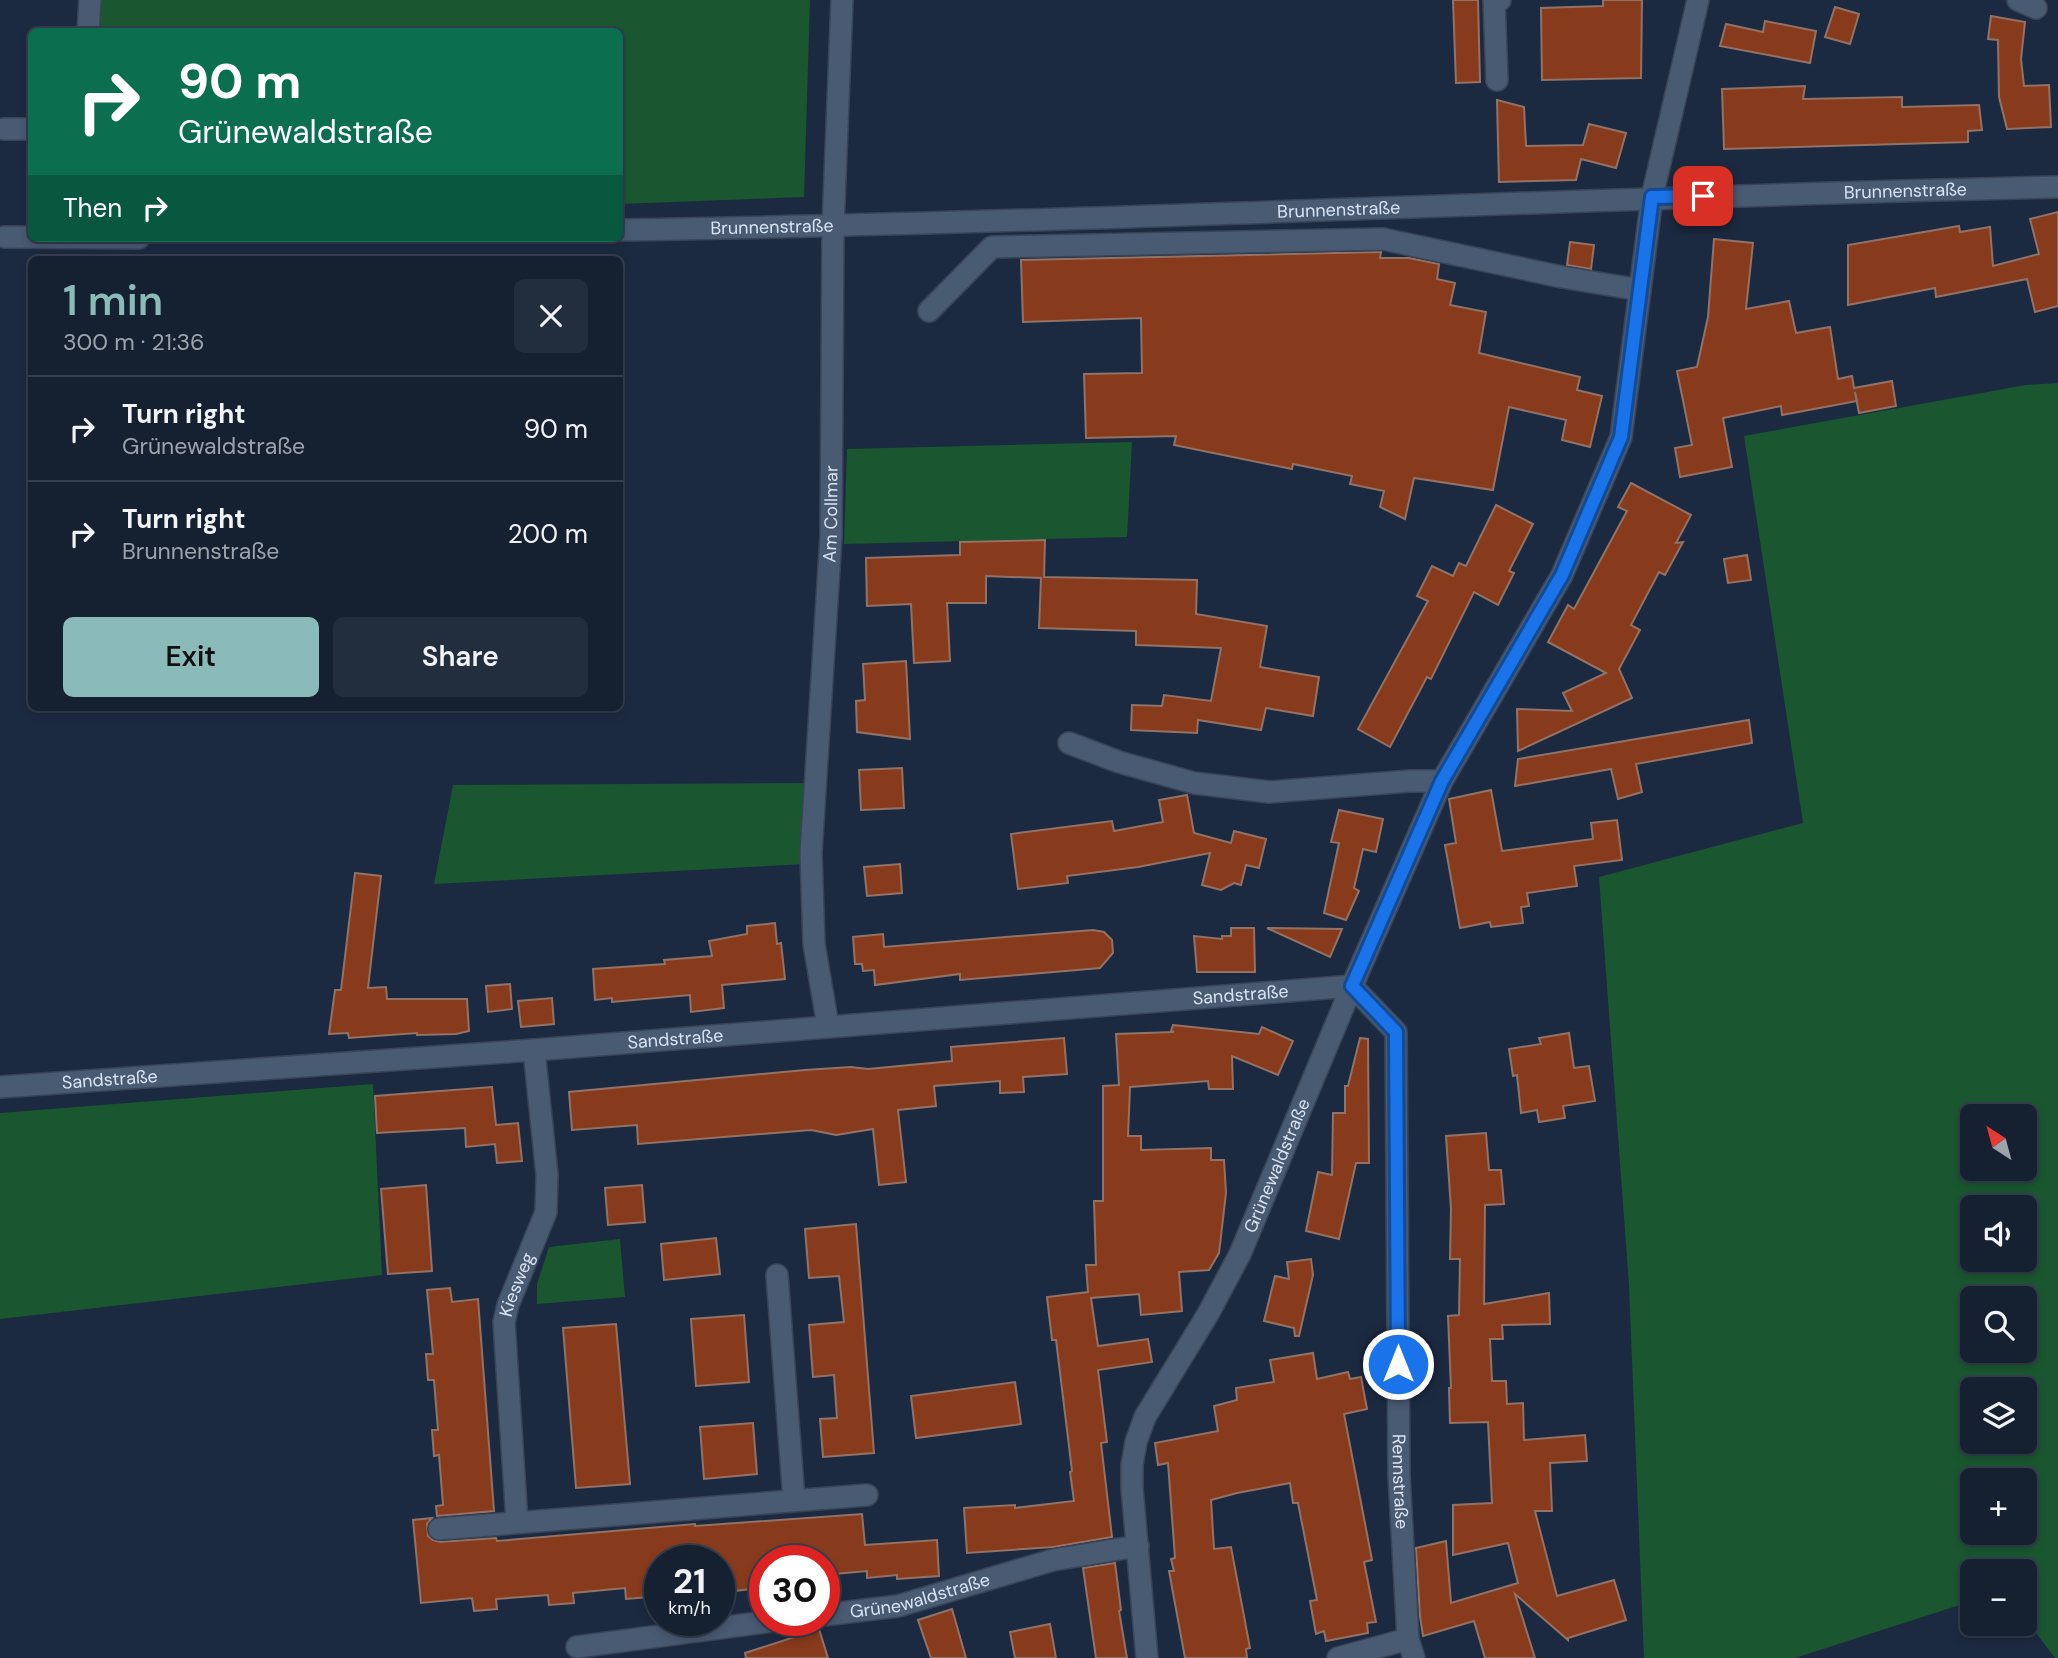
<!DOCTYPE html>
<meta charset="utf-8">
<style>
:root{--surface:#152031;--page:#222d3d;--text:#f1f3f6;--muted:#9da3ab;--line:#343e4d;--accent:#8bbbb9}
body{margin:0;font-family:"DM Sans",sans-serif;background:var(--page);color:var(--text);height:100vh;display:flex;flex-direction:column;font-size:26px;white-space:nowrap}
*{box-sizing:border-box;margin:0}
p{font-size:23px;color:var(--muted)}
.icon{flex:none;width:38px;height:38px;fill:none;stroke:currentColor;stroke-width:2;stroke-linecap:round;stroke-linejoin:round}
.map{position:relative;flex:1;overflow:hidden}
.side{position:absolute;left:28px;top:256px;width:595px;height:455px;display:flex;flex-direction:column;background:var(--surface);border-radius:10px;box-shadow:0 4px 10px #0003,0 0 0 2px var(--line)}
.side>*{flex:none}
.banner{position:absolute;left:28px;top:28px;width:595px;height:214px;border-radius:10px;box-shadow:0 4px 10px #0003,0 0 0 2px var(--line);background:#0b6e4f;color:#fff;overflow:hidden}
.needle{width:46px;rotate:324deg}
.buttons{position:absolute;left:1960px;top:1104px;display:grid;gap:14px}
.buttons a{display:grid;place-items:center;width:77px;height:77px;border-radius:10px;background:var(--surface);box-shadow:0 4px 10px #0003,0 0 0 2px var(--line);font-size:35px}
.speed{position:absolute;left:644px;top:1545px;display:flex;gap:14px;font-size:35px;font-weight:700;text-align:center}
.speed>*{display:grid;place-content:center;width:91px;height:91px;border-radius:50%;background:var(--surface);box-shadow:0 4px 10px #0003,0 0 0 2px var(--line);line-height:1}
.speed small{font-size:18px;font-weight:400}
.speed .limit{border:10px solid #d22;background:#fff;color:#111}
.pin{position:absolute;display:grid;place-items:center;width:60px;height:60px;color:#fff;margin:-30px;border-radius:14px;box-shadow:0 4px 10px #0006}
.me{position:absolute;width:77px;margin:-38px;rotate:0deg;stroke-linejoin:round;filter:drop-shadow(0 0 5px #0008)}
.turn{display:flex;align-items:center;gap:24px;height:147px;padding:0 35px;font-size:32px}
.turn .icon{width:91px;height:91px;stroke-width:2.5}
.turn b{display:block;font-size:49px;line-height:60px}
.then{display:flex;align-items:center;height:66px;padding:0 35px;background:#0003;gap:14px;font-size:26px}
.round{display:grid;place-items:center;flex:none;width:74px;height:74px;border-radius:10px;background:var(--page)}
.head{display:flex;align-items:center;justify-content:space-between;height:119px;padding:0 35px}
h1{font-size:42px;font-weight:600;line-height:52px;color:var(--accent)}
.action{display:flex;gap:14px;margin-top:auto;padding:14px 35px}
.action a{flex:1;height:80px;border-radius:10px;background:var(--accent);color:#111;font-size:28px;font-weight:600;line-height:80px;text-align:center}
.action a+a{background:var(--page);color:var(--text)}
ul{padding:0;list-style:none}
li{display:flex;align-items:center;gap:21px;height:105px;padding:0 35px;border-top:2px solid var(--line)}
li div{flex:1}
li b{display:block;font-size:26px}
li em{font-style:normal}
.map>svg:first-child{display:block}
.green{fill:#1a5730;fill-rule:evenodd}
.building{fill:#883a1c;stroke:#937266;stroke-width:2}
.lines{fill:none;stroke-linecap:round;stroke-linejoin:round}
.minor-casing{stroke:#394457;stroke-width:24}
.minor{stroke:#495a73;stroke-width:21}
.route-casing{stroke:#114b97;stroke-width:18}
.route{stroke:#1a73e8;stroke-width:12}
.labels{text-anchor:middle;stroke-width:7;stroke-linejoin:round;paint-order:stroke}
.street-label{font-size:18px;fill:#d9e2f1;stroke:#1c2a41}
</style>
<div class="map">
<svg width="2058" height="1658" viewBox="0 0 2058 1658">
<rect width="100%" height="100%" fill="#1c2a41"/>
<g class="green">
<path d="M98 0H810L804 197 620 204V32H95Z"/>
<path d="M2058 383V1658H2055L2025 1618V1572H1972V1601L1795 1658H1644L1629 1285 1599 877 1803 823 1744 436 2026 385ZM1972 1116H2025V1169H1972ZM1972 1208H2025V1260H1972ZM2025 1298V1351H1972V1298ZM1972 1390H2025V1442H1972ZM2025 1480V1533H1972V1480Z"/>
<path d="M1132 442 1127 537 844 544 847 449Z"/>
<path d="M809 783 806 864 434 884 453 785Z"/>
<path d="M373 1084 382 1275 0 1319V1113Z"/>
<path d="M620 1239 625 1297 537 1304V1284L549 1247Z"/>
</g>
<g class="building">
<path d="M1453 0H1478L1480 82 1456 83Z"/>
<path d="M1603 0H1642L1641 78 1542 80 1541 8 1603 6Z"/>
<path d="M1835 7 1859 14 1850 44 1825 37Z"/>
<path d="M1991 16 2025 22 2021 59 2024 86 2049 85 2051 127 2007 129 1999 97 1998 40 1988 39Z"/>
<path d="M1765 21 1816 31 1810 63 1720 46 1726 24 1763 32Z"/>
<path d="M1805 86 1803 99 1902 97V107L1979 105 1982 130 1968 131V142L1724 149 1722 89Z"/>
<path d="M1497 100 1524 107 1526 146 1583 145 1589 124 1626 133 1616 168 1581 159 1576 180 1499 182Z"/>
<path d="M2058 212V306L2035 312 2027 279 1936 297 1935 288 1848 305V245L1959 226 1960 232 1990 227 1993 266 2039 254 2030 219Z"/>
<path d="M1714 239 1753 243 1746 309 1789 301 1796 333 1830 327 1838 379 1852 376 1854 388 1892 381 1896 406 1859 413 1855 392 1857 401 1782 415 1781 406 1723 418 1732 467 1680 477 1675 448 1692 445 1677 371 1697 367 1708 317Z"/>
<path d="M1570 242 1594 245 1591 269 1567 265Z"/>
<path d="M1381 252 1380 258H1409L1439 264 1437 279 1455 283 1450 305 1486 312 1479 353 1580 377 1577 390 1602 396 1590 447 1562 440 1566 420 1509 407 1493 490 1414 478 1405 519 1380 507 1384 491 1350 484 1352 476 1293 464 1292 469 1174 445 1176 436 1086 438 1084 374 1142 373 1141 318 1023 322 1021 260Z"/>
<path d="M1631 483 1691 515 1676 543 1683 542 1665 575 1659 572 1631 625 1640 630 1619 669 1632 698 1518 751 1517 709 1572 711 1563 693 1606 673 1548 642 1568 605 1574 609 1627 511 1618 507Z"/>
<path d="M1496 505 1533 524 1509 571 1514 573 1498 605 1474 592 1431 679 1427 677 1390 747 1358 729 1428 601 1417 596 1432 566 1453 576 1459 563 1466 566Z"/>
<path d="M1045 540 1044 577 1197 580 1196 614 1267 626 1260 667 1319 677 1313 716 1266 708 1261 730 1198 720 1197 733 1131 730 1132 705 1162 706 1164 695 1211 701 1221 648 1136 645V631L1039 628 1041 578 986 576V603H947L950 661 914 663 911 604 867 606 866 558 960 555V542Z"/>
<path d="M1747 555 1751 580 1728 583 1724 559Z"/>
<path d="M906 661 910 739 857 732 856 701 865 700 863 664Z"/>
<path d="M1749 720 1752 743 1636 764 1642 792 1618 799 1611 769 1515 786 1518 759Z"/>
<path d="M902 768 904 808 861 810 859 770Z"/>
<path d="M1491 790 1502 851 1593 839 1591 823 1617 820 1622 860 1574 866 1577 886 1527 893 1529 906 1521 907 1523 923 1491 927 1490 922 1460 928 1445 845 1456 843 1449 799Z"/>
<path d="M1187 795 1194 833 1231 843 1234 831 1266 839 1259 868 1246 865 1241 885 1234 883 1221 890 1202 885 1210 853 1138 867 1067 876 1068 883 1018 889 1011 834 1112 821 1114 831 1163 822 1159 800Z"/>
<path d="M1339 810 1383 819 1376 852 1363 849 1354 888 1359 891 1346 920 1324 913 1339 843 1331 842Z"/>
<path d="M900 864 902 893 867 896 864 867Z"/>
<path d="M355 873 381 876 368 988 386 987 387 999H467L469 1031 456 1034 417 1035V1033L349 1038 348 1033 329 1034 335 990H341Z"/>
<path d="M775 923 777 944 781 943 785 979 722 985 724 1008 691 1012 690 995 612 1002V998L595 1000 593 969 665 964 664 960 712 956 709 941 747 934V926Z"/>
<path d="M1231 928H1254L1255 972H1197L1194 936 1222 939V936H1231Z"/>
<path d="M1267 928 1342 929 1330 957Z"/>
<path d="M1093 930 1104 932 1112 940 1113 953 1100 968 960 980V974L875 985 874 970 863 971 862 964H855L853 937 883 934 884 947Z"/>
<path d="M510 984 512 1009 488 1012 486 986Z"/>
<path d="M552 998 554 1024 521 1027 518 1001Z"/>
<path d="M1173 1025 1259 1034 1262 1027 1293 1041 1278 1075 1232 1056 1233 1089H1209L1208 1081 1130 1087 1128 1136H1141V1150L1211 1148V1160H1224L1226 1193 1219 1253 1209 1270 1179 1272 1182 1311 1141 1315 1139 1294 1091 1298 1098 1346 1148 1339 1152 1362 1098 1370 1107 1442 1101 1443 1112 1537 1053 1547 967 1553 964 1508 1015 1505V1508L1074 1501 1070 1472 1072 1471 1056 1340H1052L1047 1297 1088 1292 1086 1265H1096L1094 1201H1103V1086L1119 1085 1116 1034 1174 1032 1171 1031Z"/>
<path d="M1569 1033 1574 1068 1589 1066 1595 1101 1563 1106 1565 1118 1539 1122 1537 1110 1521 1113 1517 1075 1513 1076 1509 1049 1541 1044 1539 1038Z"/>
<path d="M1064 1038 1067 1074 1023 1077 1024 1092 1000 1093V1081L934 1086 936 1106 898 1110 906 1182 879 1185 873 1129 836 1135 811 1130 638 1144 637 1125 572 1130 569 1092 805 1070 851 1067 868 1069 952 1061 951 1047Z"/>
<path d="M1360 1038 1368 1039 1369 1163H1356L1339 1239 1306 1231 1318 1172 1332 1175 1333 1113H1345V1086H1348Z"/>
<path d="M492 1087 496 1125 518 1123 522 1161 497 1163 495 1144 466 1147 465 1128 377 1133 375 1096Z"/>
<path d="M1486 1133 1489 1170H1501L1504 1204 1485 1205 1484 1304 1549 1293 1550 1324 1502 1325 1503 1339H1490L1492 1381H1506L1507 1404 1523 1403 1524 1440 1585 1435 1587 1461 1550 1463 1552 1511H1535L1557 1596 1614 1580 1626 1620 1568 1638V1640L1515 1594 1535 1658H1485L1474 1621 1423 1636 1420 1616 1416 1548 1446 1541 1451 1603 1518 1583 1508 1543 1453 1555V1505L1492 1503 1488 1422 1450 1423 1449 1388H1451L1448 1316 1459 1315 1460 1259H1450L1451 1209 1446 1136Z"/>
<path d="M426 1185 432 1271 388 1274 381 1189Z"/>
<path d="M642 1185 645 1222 608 1225 605 1188Z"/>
<path d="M856 1224 874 1453 823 1457 820 1419 837 1418 834 1375 813 1377 809 1325 844 1322 839 1276 809 1278 805 1229Z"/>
<path d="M716 1238 720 1274 664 1280 661 1244Z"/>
<path d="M1311 1259 1313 1275 1299 1336H1295L1294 1328 1264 1321 1275 1276 1289 1279 1287 1262Z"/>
<path d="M450 1288 452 1302 478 1299 494 1511 437 1516 436 1506 443 1505 439 1455 434 1456 432 1430H438L434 1380H428L426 1354H433L427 1290Z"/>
<path d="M744 1315 749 1382 696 1386 691 1319Z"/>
<path d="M616 1324 630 1484 576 1488 563 1328Z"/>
<path d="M1313 1353 1317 1379 1348 1372 1350 1379 1361 1377 1367 1409 1344 1414 1372 1560 1364 1562 1376 1622 1367 1623 1368 1633 1326 1641 1324 1631 1316 1634 1310 1601 1317 1600 1298 1503H1293L1290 1483 1237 1493 1211 1500 1214 1549 1231 1547 1250 1648 1246 1649 1247 1658H1185L1169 1571H1174L1171 1559 1175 1558 1168 1463 1158 1465 1155 1443 1218 1431 1214 1406 1237 1400 1236 1388 1274 1382 1270 1360Z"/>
<path d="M1015 1382 1021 1424 916 1438 911 1396Z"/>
<path d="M753 1423 757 1474 704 1479 700 1427Z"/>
<path d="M862 1514 865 1545 937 1540 939 1576 897 1579V1575L867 1578V1571L824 1575V1561H765V1587L727 1592 725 1561H660V1586L648 1587 649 1597 626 1599 625 1588 573 1593 574 1603 549 1605 548 1595 496 1599 497 1609 474 1611 472 1598 421 1603 413 1520 432 1518 427 1524 428 1536 433 1540 440 1542 496 1538 497 1541 695 1524V1526Z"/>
<path d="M1115 1563 1121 1610 1119 1611 1127 1658H1096L1083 1568Z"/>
<path d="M952 1609 966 1658H931L918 1620Z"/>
<path d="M1050 1624 1056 1658H1015L1010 1632Z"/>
<path d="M819 1629 828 1658H746L745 1653Z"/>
</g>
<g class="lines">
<defs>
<g id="minor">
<path d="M2018 0 2036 8"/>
<path d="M88 32 90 0"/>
<path d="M1497 80 1494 0H1500"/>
<path d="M4 129H32"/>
<path id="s1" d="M620 230C1099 222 1578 198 2058 187"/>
<path d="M5 237 139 238"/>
<path d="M929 311 992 247 1383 239 1562 277 1640 290"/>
<path d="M1069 743 1119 762 1194 783 1269 792 1410 781H1442"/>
<path id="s2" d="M828 1026 814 944 811 853 831 536 833 227 842 0"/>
<path id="s3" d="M0 1087 534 1050 1352 986 1396 1032 1399 1475 1408 1639 1414 1658"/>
<path d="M777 1275 794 1500"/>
<path id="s4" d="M517 1522 504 1322 508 1305 546 1212 547 1175 534 1050"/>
<path d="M439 1529 867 1495"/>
<path id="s5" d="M824 1615 898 1606 1053 1560 1138 1546"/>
<path d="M577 1647 780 1620"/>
<path id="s6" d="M1147 1658 1132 1488V1465L1136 1442 1145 1417 1208 1314 1240 1254 1352 986 1442 781 1562 575 1621 437 1652 197 1698 0"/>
<path d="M1338 1658 1408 1639"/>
</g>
</defs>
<use href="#minor" class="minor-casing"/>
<use href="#minor" class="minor"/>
</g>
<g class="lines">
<defs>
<path id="route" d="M1398 1364 1396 1032 1352 986 1442 781 1562 575 1621 437 1652 197 1703 196"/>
</defs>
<use href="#route" class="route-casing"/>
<use href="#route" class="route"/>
</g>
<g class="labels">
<g class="street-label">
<text dy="6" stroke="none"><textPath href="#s1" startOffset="1286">Brunnenstraße</textPath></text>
<text dy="6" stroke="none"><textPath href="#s1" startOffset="719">Brunnenstraße</textPath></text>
<text dy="6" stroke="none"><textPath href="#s1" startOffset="152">Brunnenstraße</textPath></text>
<text dy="6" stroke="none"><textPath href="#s2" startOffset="514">Am Collmar</textPath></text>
<text dy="6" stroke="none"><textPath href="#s3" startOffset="1244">Sandstraße</textPath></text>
<text dy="6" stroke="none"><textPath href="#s3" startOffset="677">Sandstraße</textPath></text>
<text dy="6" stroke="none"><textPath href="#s3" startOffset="110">Sandstraße</textPath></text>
<text dy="6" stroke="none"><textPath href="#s6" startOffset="528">Grünewaldstraße</textPath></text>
<text dy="6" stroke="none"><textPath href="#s4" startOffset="240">Kiesweg</textPath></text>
<text dy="6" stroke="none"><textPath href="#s3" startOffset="1869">Rennstraße</textPath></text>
<text dy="6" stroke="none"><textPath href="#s5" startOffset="98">Grünewaldstraße</textPath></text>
</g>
</g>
</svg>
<div class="buttons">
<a><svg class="needle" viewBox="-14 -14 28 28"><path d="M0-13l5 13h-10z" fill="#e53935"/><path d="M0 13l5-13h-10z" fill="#9da3ab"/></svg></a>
<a><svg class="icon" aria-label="sound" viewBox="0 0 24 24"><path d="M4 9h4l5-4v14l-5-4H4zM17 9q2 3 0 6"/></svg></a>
<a><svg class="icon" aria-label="search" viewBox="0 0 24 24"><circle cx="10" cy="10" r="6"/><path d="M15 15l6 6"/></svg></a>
<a><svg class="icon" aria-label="layers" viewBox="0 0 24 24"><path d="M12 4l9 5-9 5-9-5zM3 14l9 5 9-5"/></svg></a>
<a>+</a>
<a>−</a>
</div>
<div class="speed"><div>21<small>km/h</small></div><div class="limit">30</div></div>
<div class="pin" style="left:1703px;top:196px;background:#d93025"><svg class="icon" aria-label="arrive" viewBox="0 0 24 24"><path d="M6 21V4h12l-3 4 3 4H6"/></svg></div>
<svg class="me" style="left:1398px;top:1364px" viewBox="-20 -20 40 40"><circle r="17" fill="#1a73e8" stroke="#fff" stroke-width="3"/><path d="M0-11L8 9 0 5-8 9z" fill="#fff"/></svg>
<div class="banner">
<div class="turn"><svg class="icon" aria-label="right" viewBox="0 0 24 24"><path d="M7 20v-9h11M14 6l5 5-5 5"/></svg><div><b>90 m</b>Grünewaldstraße</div></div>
<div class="then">Then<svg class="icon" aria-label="right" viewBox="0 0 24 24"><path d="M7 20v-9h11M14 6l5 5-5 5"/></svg></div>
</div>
<section class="side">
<div class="head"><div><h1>1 min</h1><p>300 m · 21:36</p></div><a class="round"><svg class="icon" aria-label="close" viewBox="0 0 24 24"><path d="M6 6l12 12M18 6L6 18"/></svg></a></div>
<ul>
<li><svg class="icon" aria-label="right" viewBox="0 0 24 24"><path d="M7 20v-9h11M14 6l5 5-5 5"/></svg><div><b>Turn right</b><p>Grünewaldstraße</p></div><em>90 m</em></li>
<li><svg class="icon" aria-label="right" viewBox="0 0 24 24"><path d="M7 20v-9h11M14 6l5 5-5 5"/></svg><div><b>Turn right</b><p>Brunnenstraße</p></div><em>200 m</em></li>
</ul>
<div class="action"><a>Exit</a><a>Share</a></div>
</section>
</div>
